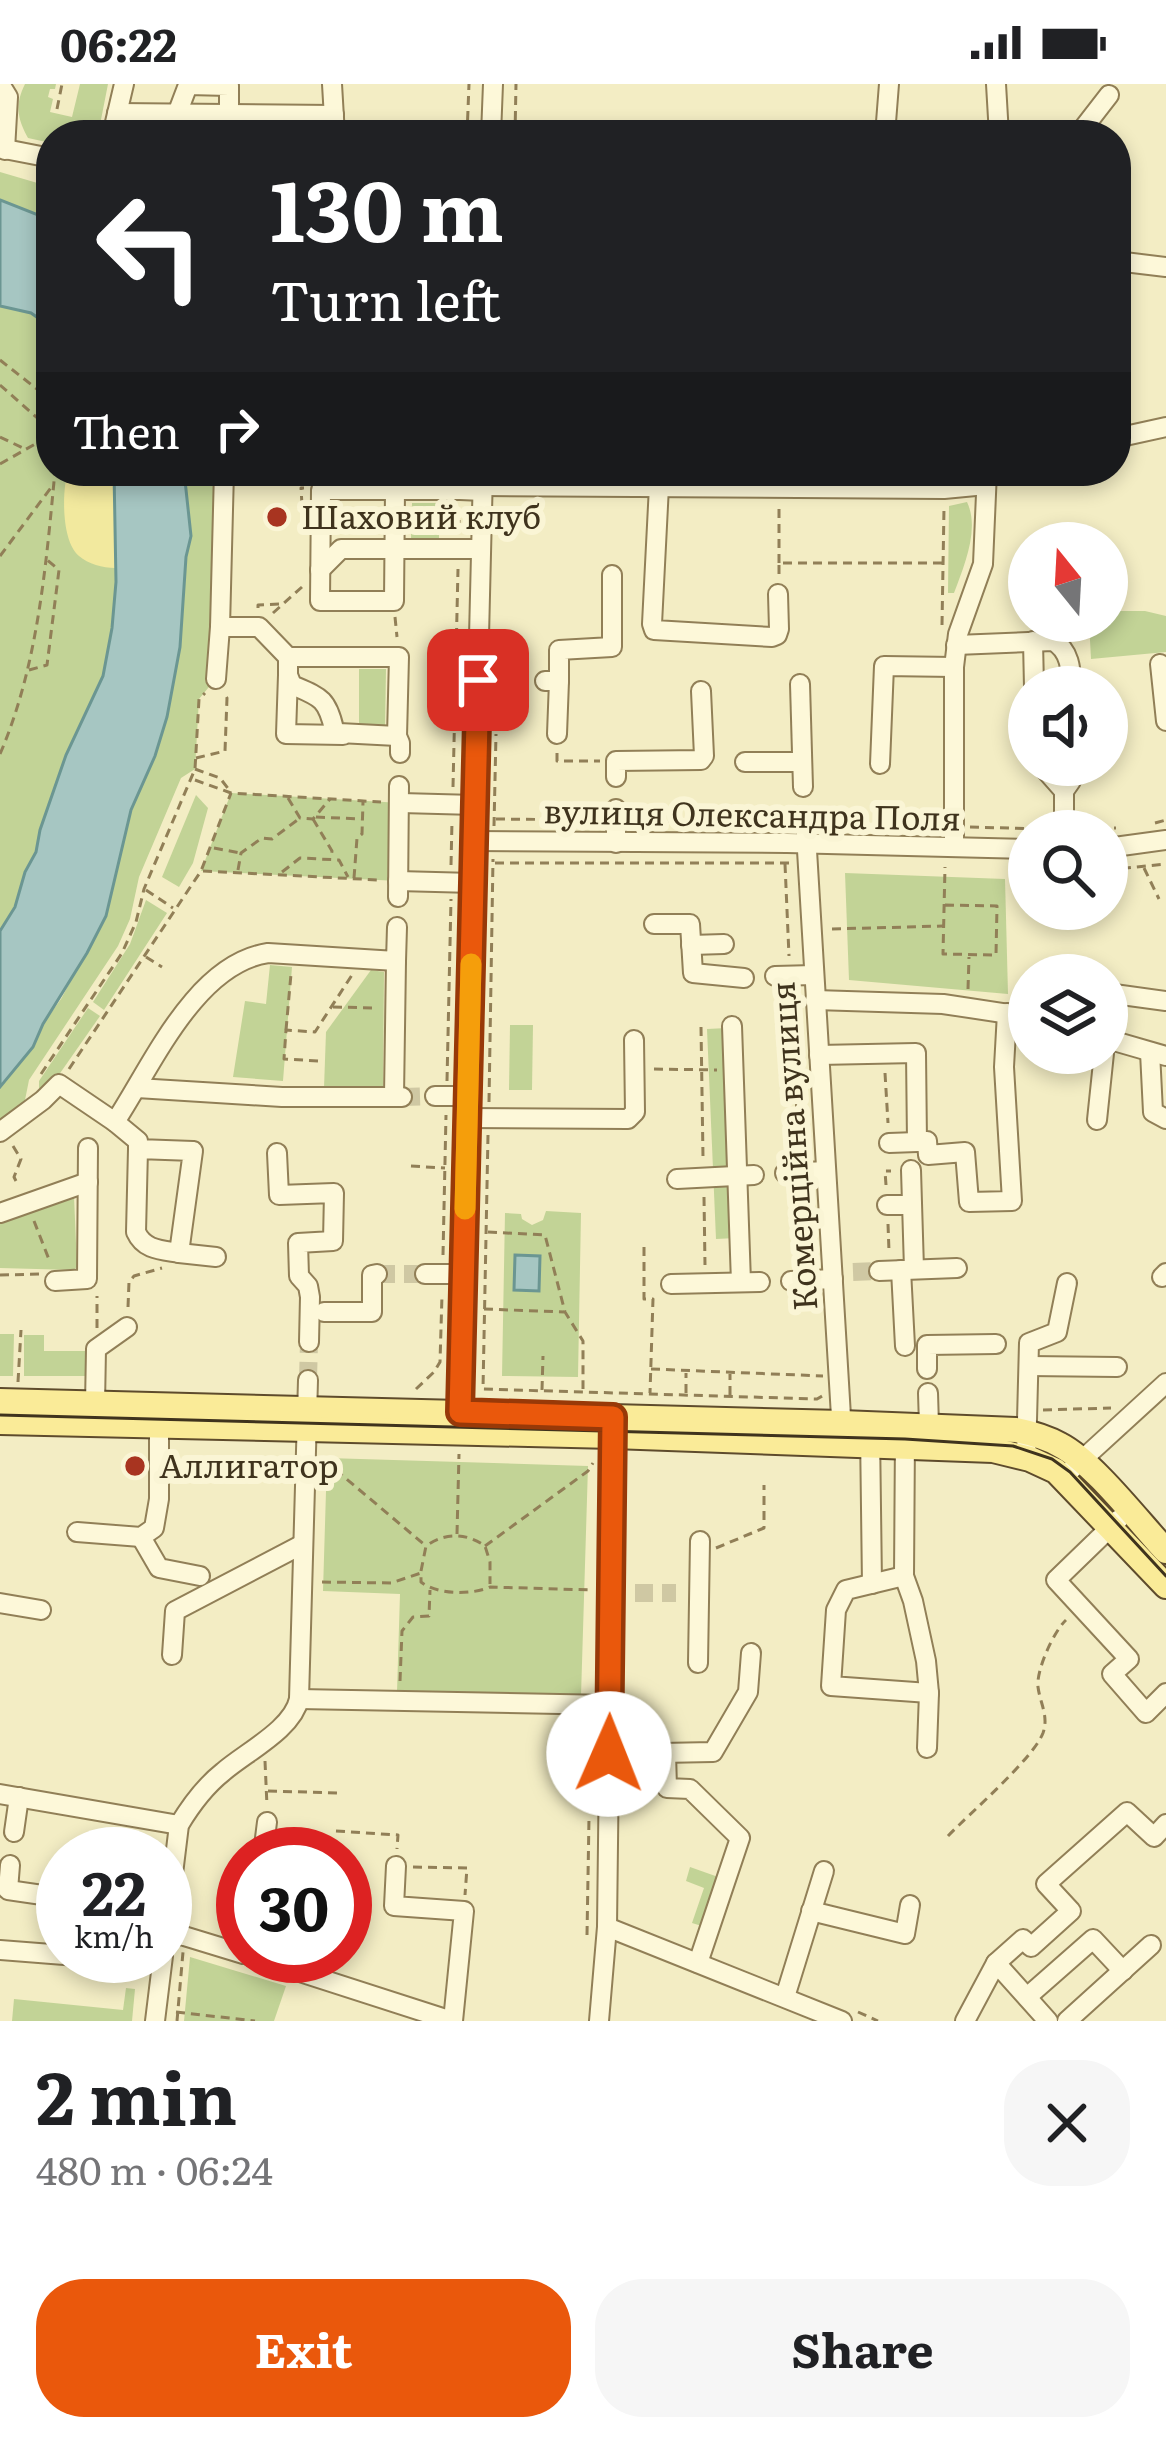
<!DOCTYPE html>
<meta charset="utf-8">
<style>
:root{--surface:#fff;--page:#f6f6f6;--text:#202124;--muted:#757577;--accent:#ea580c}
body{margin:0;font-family:Literata,serif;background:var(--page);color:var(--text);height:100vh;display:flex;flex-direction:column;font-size:45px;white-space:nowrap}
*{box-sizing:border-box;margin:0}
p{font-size:39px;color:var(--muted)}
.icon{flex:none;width:66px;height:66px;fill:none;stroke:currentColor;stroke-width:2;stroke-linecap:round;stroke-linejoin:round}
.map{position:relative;height:1937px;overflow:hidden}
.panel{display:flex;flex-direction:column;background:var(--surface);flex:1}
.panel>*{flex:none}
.banner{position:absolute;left:36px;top:36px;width:1095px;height:366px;border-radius:48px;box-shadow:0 6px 18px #0003;background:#202124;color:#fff;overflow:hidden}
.needle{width:78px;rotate:342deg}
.controls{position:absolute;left:1008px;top:438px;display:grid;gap:24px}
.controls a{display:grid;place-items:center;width:120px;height:120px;border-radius:50%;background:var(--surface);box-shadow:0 6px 18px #0003;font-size:60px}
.speed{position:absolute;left:36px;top:1743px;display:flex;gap:24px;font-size:60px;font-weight:700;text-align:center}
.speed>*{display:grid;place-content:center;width:156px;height:156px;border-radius:50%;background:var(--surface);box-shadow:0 6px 18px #0003;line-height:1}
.speed small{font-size:30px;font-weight:400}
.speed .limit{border:18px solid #d22;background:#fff;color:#111}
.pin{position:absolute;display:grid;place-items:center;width:102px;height:102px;color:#fff;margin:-51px;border-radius:24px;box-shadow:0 6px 18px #0006}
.me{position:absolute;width:132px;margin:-66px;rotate:1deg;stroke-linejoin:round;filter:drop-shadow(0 0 9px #0008)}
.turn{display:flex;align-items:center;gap:42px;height:252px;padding:0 36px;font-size:54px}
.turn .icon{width:156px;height:156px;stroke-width:2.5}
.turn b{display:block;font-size:84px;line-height:102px}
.then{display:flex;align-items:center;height:114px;padding:0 36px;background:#0003;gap:24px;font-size:45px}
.round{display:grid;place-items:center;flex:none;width:126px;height:126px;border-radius:48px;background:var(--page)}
.overview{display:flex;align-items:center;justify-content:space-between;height:204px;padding:0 36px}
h1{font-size:72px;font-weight:700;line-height:90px}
.button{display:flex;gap:24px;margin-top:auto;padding:24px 36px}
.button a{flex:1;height:138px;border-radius:48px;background:var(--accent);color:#fff;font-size:48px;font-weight:700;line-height:138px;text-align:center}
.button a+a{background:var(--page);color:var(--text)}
.status{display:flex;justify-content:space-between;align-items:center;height:84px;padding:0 60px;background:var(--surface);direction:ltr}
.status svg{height:33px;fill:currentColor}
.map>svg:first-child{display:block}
.green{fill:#c2d396}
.sand{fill:#f2e99e}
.water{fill:#a6c6c2;stroke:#6b9692;stroke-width:3}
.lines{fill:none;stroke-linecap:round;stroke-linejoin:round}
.minor-tunnel{stroke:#cfc8a3;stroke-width:18;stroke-dasharray:18 9;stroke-linecap:butt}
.minor-casing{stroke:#917f57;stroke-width:22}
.major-casing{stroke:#5e4b2c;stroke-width:28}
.path{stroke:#917f57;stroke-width:3;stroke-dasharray:9 6;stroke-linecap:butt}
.minor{stroke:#fdf8d9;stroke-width:18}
.major{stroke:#faeb98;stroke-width:24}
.tram{stroke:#3f331d;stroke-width:3}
.route-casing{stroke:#983908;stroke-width:30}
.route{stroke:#ea580c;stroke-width:21}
.slow{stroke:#f59e0b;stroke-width:21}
.poi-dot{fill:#a83420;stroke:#faf5d5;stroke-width:4.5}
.labels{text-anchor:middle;stroke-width:12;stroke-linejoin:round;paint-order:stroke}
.poi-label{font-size:33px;fill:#3f331d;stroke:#faf5d5;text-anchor:start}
.street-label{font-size:33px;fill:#3f331d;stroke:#faf5d5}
</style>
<div class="status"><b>06:22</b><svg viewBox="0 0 49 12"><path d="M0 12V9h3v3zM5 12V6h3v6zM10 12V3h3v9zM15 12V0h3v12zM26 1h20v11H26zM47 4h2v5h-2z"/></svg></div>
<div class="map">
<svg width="1166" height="1937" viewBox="0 0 1166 1937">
<rect width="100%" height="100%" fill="#f3edc4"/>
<g class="green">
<path d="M25 0H56L55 5H50L48 13 53 15 50 28 72 33 80 0H108L98 51H51V59L28 54C17 34 15 20 25 0Z"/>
<path d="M0 88 51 103V136L0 116Z"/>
<path d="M0 222 31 229 51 243V387H114L116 498 112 544 103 592 66 671 40 746 36 768 25 788 15 823 0 847Z"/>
<path d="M184 387H222L213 598 199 615 195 685 181 694 139 793 130 835 118 862 29 996 24 1021 0 1038V1003L33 963 43 940 61 915 106 832 131 726 155 672 167 633 180 563 186 473 191 452Z"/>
<path d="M967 418C980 445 964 482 954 509H948L949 422Z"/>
<path d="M412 419H439V455H411Z"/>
<path d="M1109 527H1145L1166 532V568L1091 575 1089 537H1107Z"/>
<path d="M359 585H386L385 647H359Z"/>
<path d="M231 709 401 719 398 797 201 787Z"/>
<path d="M196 711 208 724 193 779 179 803 162 793Z"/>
<path d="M845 789 1005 795 1008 910 849 896Z"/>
<path d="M146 816 167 829 104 926 93 918 130 860Z"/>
<path d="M270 881 292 883 283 997 233 993 245 917 266 920Z"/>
<path d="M371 886 384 888 383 1003 324 1004 326 948Z"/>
<path d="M88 924 100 932 56 995 39 1012V997Z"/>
<path d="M510 941H533L532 1006H509Z"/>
<path d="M727 944 736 1154 716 1155 707 945Z"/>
<path d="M74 1112 77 1183 73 1186 0 1184V1136Z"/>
<path d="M546 1127 581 1129 578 1293 502 1292 505 1129 521 1130 522 1135 532 1141 543 1136Z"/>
<path d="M0 1250H14L13 1292H0Z"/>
<path d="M24 1251H44V1267H91V1292H24Z"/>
<path d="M327 1374 588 1382 581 1612 397 1608 400 1510 323 1507Z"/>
<path d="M690 1783 721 1794 705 1843 692 1839 704 1804 686 1797Z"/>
<path d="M190 1873 286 1902 274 1937H184Z"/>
<path d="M126 1904 135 1905 132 1937H12L14 1915 123 1926Z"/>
</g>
<path class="sand" d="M68 387H114L115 484C103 484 88 480 79 472 61 457 62 406 68 387Z"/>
<g class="water">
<path d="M0 116 51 136V243L31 229 0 222Z"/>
<path d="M114 387H184L191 452 186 473 180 563 167 633 155 672 131 726 106 832 87 869 43 940 33 963 0 1003V847L15 823 25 788 36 768 40 746 66 671 103 592 112 544 116 498Z"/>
<path d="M515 1171 540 1172 539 1207 514 1206Z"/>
</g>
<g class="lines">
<g class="minor-tunnel">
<path d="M402 1013 435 1012"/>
<path d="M853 1188 879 1187"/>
<path d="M377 1190H425"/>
<path d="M308 1296 309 1258"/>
<path d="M635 1509H676"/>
</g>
<defs>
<g id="minor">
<path d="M0 0 8 13 5 66"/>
<path d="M332 0 335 51"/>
<path d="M996 0 999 51"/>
<path d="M117 29 334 31"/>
<path d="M177 30 188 1 229 2V51"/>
<path d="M112 51 124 0"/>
<path d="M491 51 493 0"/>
<path d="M885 51 889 0"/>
<path d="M1078 51 1109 11"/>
<path d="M0 64 51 74"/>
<path d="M1116 177 1166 183"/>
<path d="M1116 354 1166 343"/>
<path d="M483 402 944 405 986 401"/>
<path d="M659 402 652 540 654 546 772 553 777 551 779 545 778 510"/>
<path d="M395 406 394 517H320L321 406H460L483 407"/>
<path d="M320 486 341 465H481"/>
<path d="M220 543H259L288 573V591L292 601C320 613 327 614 334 645L339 649 397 652"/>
<path d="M1033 557 1034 603"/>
<path d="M956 561 1053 557C1070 566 1071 586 1072 603"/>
<path d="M288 573H399L397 652 400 659V669"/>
<path d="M1160 580 1166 637"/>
<path d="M288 591 286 650 343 651"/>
<path d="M216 595 220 543 224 387"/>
<path d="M478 596H515"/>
<path d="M545 597H559L557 650"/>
<path d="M559 597V566L612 563V491"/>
<path d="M800 600 803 703"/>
<path d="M745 678H802"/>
<path d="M880 680 884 582 954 583"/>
<path d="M1041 681 1064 707"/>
<path d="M616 693V677L701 676 704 672 701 607"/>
<path d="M401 719 475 721"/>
<path d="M805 733 842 1349"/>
<path d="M1064 747V707L1071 697 1073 681"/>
<path d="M474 757 787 759 1029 765"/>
<path d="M616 759V725"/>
<path d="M954 763V583L958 550 983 480 987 387"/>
<path d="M1107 764 1166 756"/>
<path d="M398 797 473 799"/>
<path d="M398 813 399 702"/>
<path d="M654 840H690L693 889 744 894"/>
<path d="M691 861 724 860"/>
<path d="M775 892 814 891"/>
<path d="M1107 909 1166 917"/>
<path d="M815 916 943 920 1029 933"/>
<path d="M732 942 741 1198"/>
<path d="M1107 955 1166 972"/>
<path d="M1150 968 1153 1028 1166 1035"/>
<path d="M819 971 916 969 917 1058 927 1057 928 1071 965 1068 969 1118 1012 1117 1004 983 1007 929"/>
<path d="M137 1004 282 1013H402"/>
<path d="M394 1012 396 877"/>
<path d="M435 1012H468"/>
<path d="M467 1034 628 1035 635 1028 634 956"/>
<path d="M1097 1036 1104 969"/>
<path d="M115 1038 138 1057V1065L136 1148C144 1166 161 1166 179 1169L193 1067 138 1065"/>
<path d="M0 1048 43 1016 59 1000 115 1038C152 982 195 880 268 869L396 877 397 843"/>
<path d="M889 1059 917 1058"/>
<path d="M277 1069 279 1111 334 1109 333 1157 298 1159 299 1192 308 1202 310 1213 309 1258"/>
<path d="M911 1086 914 1185"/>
<path d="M785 1089 826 1087"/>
<path d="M677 1095 754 1091"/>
<path d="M887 1121H912"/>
<path d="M0 1129 88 1098"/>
<path d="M179 1169 216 1173"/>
<path d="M901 1186 905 1262"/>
<path d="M879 1187 957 1184"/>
<path d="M425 1190H464"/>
<path d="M1162 1193 1166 1189"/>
<path d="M55 1197 87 1195 88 1064"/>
<path d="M791 1197 833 1195"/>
<path d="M671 1200 760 1198"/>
<path d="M324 1228H372V1191L377 1190"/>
<path d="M1029 1282 1117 1283"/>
<path d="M927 1285V1261L996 1260"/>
<path d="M928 1309 929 1341"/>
<path d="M95 1320 96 1265 127 1243"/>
<path d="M460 1339 483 387"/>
<path d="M870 1348 872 1500"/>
<path d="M905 1352 904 1492 913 1517 926 1577 929 1609 927 1664"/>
<path d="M1026 1374 1029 1259 1057 1248 1067 1199"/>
<path d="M1072 1385 1166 1299"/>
<path d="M1119 1435 1056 1496 1129 1575 1112 1590 1146 1629 1166 1609"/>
<path d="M77 1448 141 1453 154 1444 159 1415V1343"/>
<path d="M141 1453 159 1484 200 1492"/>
<path d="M904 1492 846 1506 836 1526 831 1602 929 1609"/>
<path d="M0 1519 41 1526"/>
<path d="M172 1571 175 1527 303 1460"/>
<path d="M698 1579 700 1457"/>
<path d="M299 1615 611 1621"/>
<path d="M666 1669 667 1704 690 1705 740 1754 698 1879"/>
<path d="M609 1670 713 1668 748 1608 751 1569"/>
<path d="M0 1710 179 1741"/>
<path d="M14 1748 19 1713"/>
<path d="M263 1770 267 1738"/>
<path d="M10 1781 8 1806 63 1814"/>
<path d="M396 1782 394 1822 464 1827 453 1937"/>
<path d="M811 1827 905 1850 910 1821"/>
<path d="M607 1843 842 1937"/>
<path d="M166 1849 184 1852 243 1870"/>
<path d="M165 1855 179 1741C191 1721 204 1703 223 1688 246 1668 293 1645 299 1615L308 1296"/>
<path d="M0 1866 77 1872"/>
<path d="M250 1872 452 1937"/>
<path d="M996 1879 1048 1937"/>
<path d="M785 1913 824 1787"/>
<path d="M1027 1913 1093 1855 1123 1887"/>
<path d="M155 1937 163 1872"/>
<path d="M599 1937 607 1843 613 1344"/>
<path d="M965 1937 996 1879 1023 1855 1031 1863 1071 1827 1046 1800 1127 1728 1154 1753 1166 1740"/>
<path d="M1067 1937 1151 1861"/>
</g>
<g id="major">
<path d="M0 1317 842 1339 1016 1346C1031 1349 1046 1353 1060 1361 1093 1378 1139 1438 1166 1467"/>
<path d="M0 1338 613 1352 993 1366 1030 1375 1056 1387 1166 1502"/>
</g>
</defs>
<use href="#minor" class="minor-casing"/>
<use href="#major" class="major-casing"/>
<g class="path">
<path d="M57 25 62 0"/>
<path d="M437 44 444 51"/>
<path d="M467 51 469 0"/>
<path d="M515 51 516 0"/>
<path d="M0 276 42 309V335"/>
<path d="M0 301 51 346"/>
<path d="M0 353 25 365"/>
<path d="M0 380 51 351"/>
<path d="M302 421 301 404H304"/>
<path d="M459 445V425"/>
<path d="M0 472 53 401"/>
<path d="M779 479V424"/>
<path d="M779 490V479H944"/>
<path d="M258 524V521L281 520"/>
<path d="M273 529 302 503"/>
<path d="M395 533 397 553"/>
<path d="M942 541 944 424"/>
<path d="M29 586 47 581 59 486 45 474"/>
<path d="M557 669V677H600"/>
<path d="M0 670C38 582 46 481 55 387"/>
<path d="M196 674 225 667 227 614 224 609"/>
<path d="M195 685 220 694 230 707"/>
<path d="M195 696 231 709 381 718"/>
<path d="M453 703 458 485"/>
<path d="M288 714 300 734 313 735 330 715"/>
<path d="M316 733 361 735"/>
<path d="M313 735 332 767 331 774"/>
<path d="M496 735 600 736"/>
<path d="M634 737 786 739"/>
<path d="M1155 739 1166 736"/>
<path d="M826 740 936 742"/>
<path d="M494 742 496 650"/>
<path d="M970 743 1044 745"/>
<path d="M1084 745 1116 744"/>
<path d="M214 764 240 769"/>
<path d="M495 779H792"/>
<path d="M785 780 789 872"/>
<path d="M451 781 452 737"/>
<path d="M1144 784 1159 815"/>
<path d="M238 786 241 769 262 754 272 755 300 734"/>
<path d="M1107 786 1166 780"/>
<path d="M203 787 379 796"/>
<path d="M282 788 300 774 339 776 348 793"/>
<path d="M354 794 357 754 362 750 363 718"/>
<path d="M146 806 173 824"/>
<path d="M945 821 997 822 996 871 943 870 945 783"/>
<path d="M832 845 943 842"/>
<path d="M146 873 162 883"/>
<path d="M968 905 969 873"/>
<path d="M791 912 799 1070"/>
<path d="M333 923 377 924"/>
<path d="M701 943 703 1073"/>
<path d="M286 946 291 890"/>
<path d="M318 977 284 975 286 946 315 948 352 891"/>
<path d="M69 985 201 787 231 709"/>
<path d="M654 985 717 986"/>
<path d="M885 989 888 1039"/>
<path d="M41 990 122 869 136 838 144 805 195 685 199 615 205 609"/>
<path d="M447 997 451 815"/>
<path d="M489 1018 493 775"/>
<path d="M488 1051 483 1305 817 1315 824 1311"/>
<path d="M13 1062 21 1075 14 1093 18 1101"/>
<path d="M411 1082 445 1084"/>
<path d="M886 1101 885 1087H891"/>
<path d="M801 1104 804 1178"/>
<path d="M704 1113 705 1181"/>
<path d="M34 1137 50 1178"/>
<path d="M888 1140 889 1167"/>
<path d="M488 1148 545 1151 565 1228 583 1257V1305"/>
<path d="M644 1163V1215H653L650 1309"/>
<path d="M443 1171 446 1031"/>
<path d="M0 1191 41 1190"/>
<path d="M128 1223 129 1198 134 1192 162 1184"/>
<path d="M484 1225 564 1228"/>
<path d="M97 1244V1212"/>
<path d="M651 1285 823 1292"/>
<path d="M18 1298 21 1246"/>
<path d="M416 1305 434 1288 440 1278 442 1211"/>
<path d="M542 1306 543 1272"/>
<path d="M686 1309V1289"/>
<path d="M730 1311V1290"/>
<path d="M1043 1326 1111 1324"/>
<path d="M324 1376 426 1462"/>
<path d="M457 1450 459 1370"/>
<path d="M485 1462 588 1387 593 1379"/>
<path d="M716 1464 764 1444V1401"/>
<path d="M421 1487 426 1462C445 1448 467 1449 485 1462L490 1478V1500"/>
<path d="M322 1498 391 1499 421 1489V1498C437 1511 472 1511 490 1503L592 1506"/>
<path d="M400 1597 402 1547 413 1533 429 1532 430 1506"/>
<path d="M265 1677 267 1722"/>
<path d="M268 1707 341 1709"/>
<path d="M336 1747 398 1751 397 1765"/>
<path d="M948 1752C970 1729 1033 1675 1043 1649 1049 1632 1040 1619 1038 1603 1036 1586 1054 1547 1066 1536"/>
<path d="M413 1783 467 1784 465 1811"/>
<path d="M587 1851 589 1734"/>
<path d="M176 1928 255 1937"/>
<path d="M858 1928 878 1937"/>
<path d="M177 1937 183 1868"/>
</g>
<use href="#minor" class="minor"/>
<use href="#major" class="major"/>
<path class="tram" d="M0 1331 905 1355 1013 1362 1052 1375 1070 1388 1166 1492"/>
</g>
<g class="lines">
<defs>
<path id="route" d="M478 596 460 1328 613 1333 609 1670"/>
</defs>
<use href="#route" class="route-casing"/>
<use href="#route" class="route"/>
<path class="slow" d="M465 1125 471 880"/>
</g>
<g class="poi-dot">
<circle cx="277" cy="433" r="12"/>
<circle cx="135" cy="1382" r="12"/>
</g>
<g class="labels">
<g class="poi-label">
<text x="301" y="445">Шаховий клуб</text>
<text x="159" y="1394">Аллигатор</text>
</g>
<g class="street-label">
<text transform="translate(752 731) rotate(1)" y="12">вулиця Олександра Поля</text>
<text transform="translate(794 1062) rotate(-94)" y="12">Комерційна вулиця</text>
</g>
</g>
</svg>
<div class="controls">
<a><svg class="needle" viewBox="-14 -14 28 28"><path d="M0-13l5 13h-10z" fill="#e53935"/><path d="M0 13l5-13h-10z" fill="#757577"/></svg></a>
<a><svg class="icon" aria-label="sound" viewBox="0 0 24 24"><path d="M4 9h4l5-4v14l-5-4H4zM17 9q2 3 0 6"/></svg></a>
<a><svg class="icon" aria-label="search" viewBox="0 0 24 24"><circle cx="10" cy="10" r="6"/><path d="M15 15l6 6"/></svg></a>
<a><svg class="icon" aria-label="layers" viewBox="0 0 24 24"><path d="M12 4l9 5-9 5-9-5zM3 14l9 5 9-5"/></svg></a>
</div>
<div class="speed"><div>22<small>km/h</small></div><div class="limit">30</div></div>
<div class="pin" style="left:478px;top:596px;background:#d93025"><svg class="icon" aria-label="arrive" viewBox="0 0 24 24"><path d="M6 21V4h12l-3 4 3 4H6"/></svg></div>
<svg class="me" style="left:609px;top:1670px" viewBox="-20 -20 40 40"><circle r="19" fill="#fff"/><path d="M0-13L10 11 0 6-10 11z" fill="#ea580c"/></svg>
<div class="banner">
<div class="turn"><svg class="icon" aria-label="left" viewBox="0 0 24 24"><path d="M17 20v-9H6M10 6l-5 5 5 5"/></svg><div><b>130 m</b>Turn left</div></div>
<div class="then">Then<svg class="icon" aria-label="right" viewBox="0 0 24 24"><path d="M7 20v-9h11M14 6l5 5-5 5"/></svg></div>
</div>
</div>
<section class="panel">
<div class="overview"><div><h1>2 min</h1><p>480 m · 06:24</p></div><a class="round"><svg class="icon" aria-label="close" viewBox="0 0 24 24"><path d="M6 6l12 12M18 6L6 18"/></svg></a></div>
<div class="button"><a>Exit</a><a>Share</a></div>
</section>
